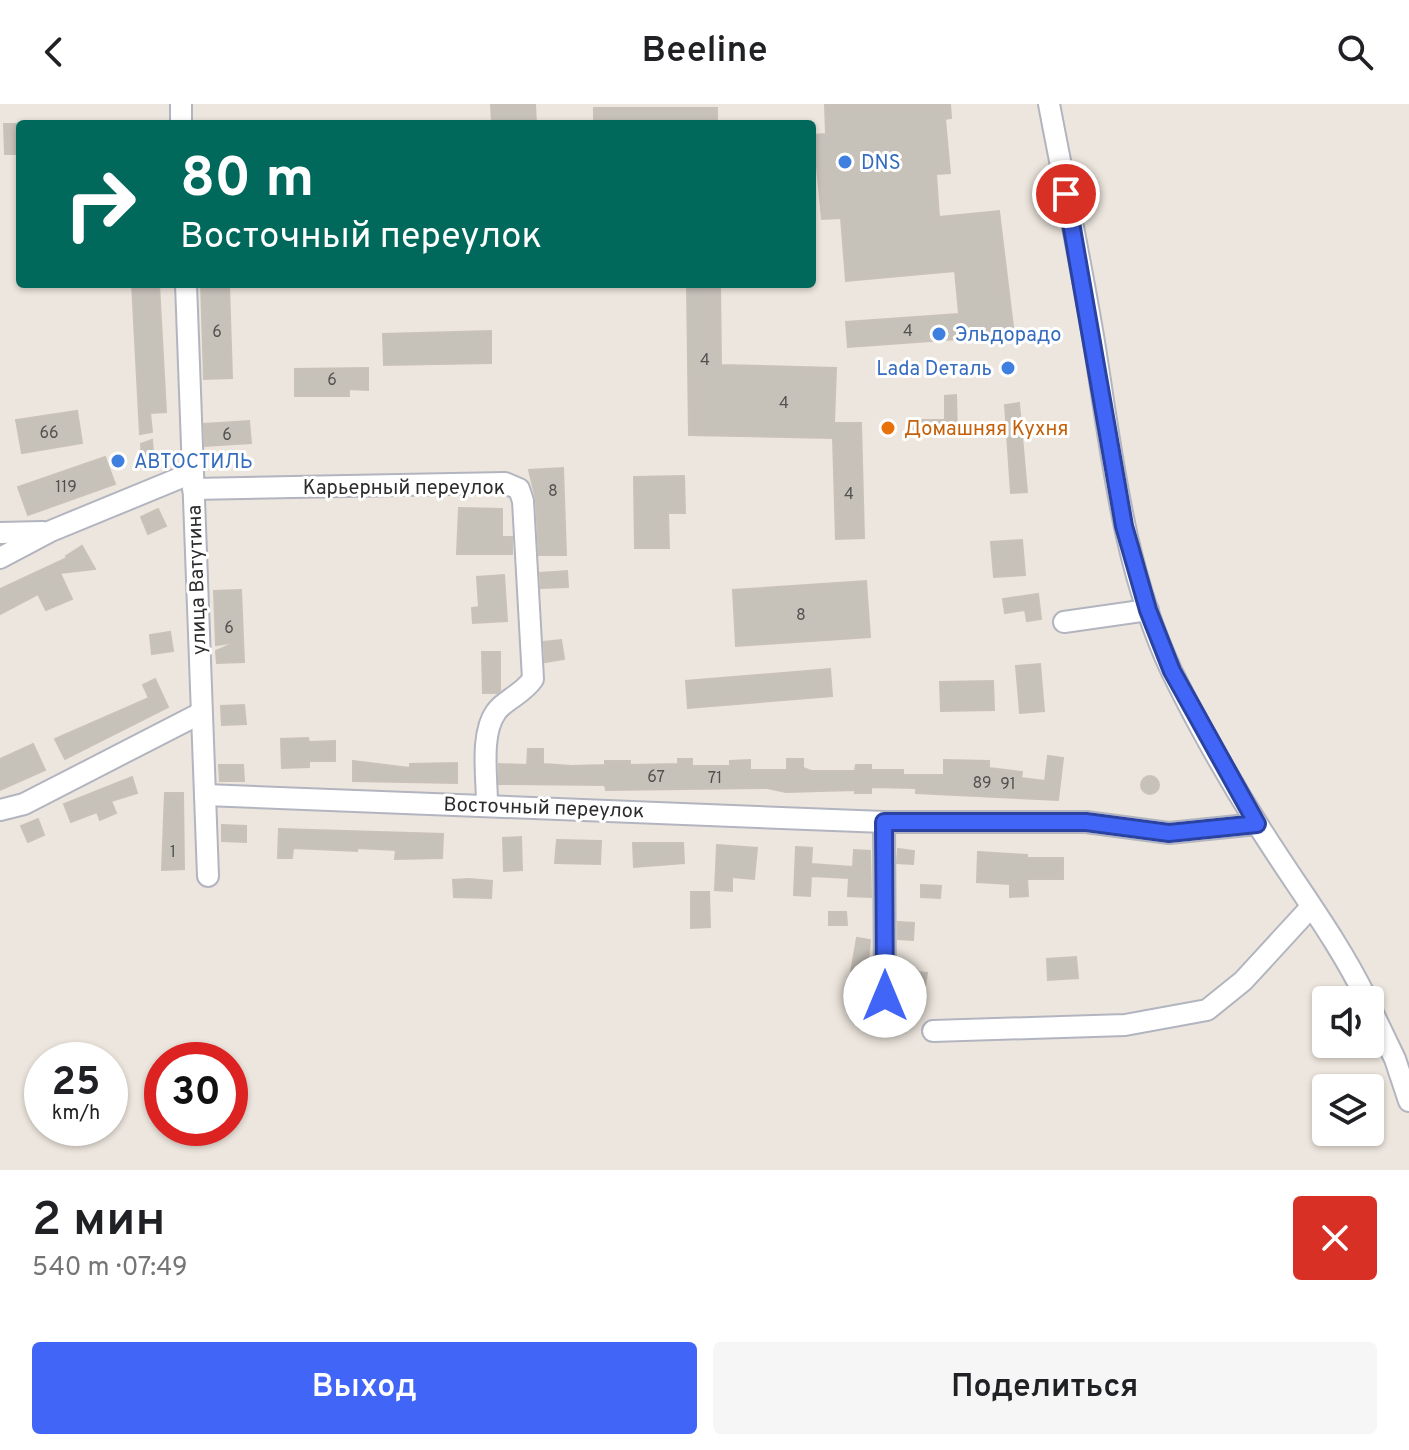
<!DOCTYPE html>
<html lang="ru">
<meta charset="utf-8">
<style>
:root{--surface:#fff;--page:#f6f6f6;--text:#202124;--muted:#757577;--accent:#4165f7}
body{margin:0;font-family:Overpass,sans-serif;background:var(--page);color:var(--text);height:100vh;display:flex;flex-direction:column;font-size:30px;white-space:nowrap}
*{box-sizing:border-box;margin:0}
p{font-size:26px;color:var(--muted)}
.icon{flex:none;width:44px;height:44px;fill:none;stroke:currentColor;stroke-width:2;stroke-linecap:round;stroke-linejoin:round}
.map{position:relative;height:1066px;overflow:hidden}
.panel{display:flex;flex-direction:column;background:var(--surface);flex:1}
.panel>*{flex:none}
.banner{position:absolute;left:16px;top:16px;width:800px;height:168px;border-radius:8px;box-shadow:0 2px 6px #0004;background:#00695c;color:#fff;overflow:hidden}
.fabs{position:absolute;left:1312px;top:882px;display:grid;gap:16px}
.fabs a{display:grid;place-items:center;width:72px;height:72px;border-radius:8px;background:var(--surface);box-shadow:0 2px 6px #0004;font-size:40px}
.speed{position:absolute;left:24px;top:938px;display:flex;gap:16px;font-size:40px;font-weight:700;text-align:center}
.speed>*{display:grid;place-content:center;width:104px;height:104px;border-radius:50%;background:var(--surface);box-shadow:0 2px 6px #0004;line-height:1}
.speed small{font-size:20px;font-weight:400}
.speed .limit{border:12px solid #d22;background:#fff;color:#111}
.pin{position:absolute;display:grid;place-items:center;width:68px;height:68px;color:#fff;margin:-34px;border:4px solid #fff;border-radius:50%;box-shadow:0 2px 8px #0007}
.me{position:absolute;width:88px;margin:-44px;rotate:0deg;stroke-linejoin:round;filter:drop-shadow(0 0 6px #0008)}
.turn{display:flex;align-items:center;gap:28px;height:168px;padding:0 32px;font-size:36px}
.turn .icon{width:104px;height:104px;stroke-width:2.5}
.turn b{display:block;font-size:56px;line-height:68px}
.round{display:grid;place-items:center;flex:none;width:84px;height:84px;border-radius:8px;background:var(--page)}
.overview{display:flex;align-items:center;justify-content:space-between;height:136px;padding:0 32px}
h1{font-size:48px;font-weight:600;line-height:60px}
.action{display:flex;gap:16px;margin-top:auto;padding:16px 32px}
.action a{flex:1;height:92px;border-radius:8px;background:var(--accent);color:#fff;font-size:32px;font-weight:600;line-height:92px;text-align:center}
.action a+a{background:var(--page);color:var(--text)}
header{display:flex;justify-content:space-between;align-items:center;height:104px;padding:0 32px;background:var(--surface);font-size:36px;font-weight:600}
.map>svg:first-child{display:block}
.building{fill:#c6c1b9;stroke:#c9c2b8;stroke-width:2}
.lines{fill:none;stroke-linecap:round;stroke-linejoin:round}
.minor-casing{stroke:#b2b5bf;stroke-width:24}
.minor{stroke:#fff;stroke-width:20}
.route-casing{stroke:#2a42a1;stroke-width:20}
.route{stroke:#4165f7;stroke-width:14}
.shop-dot{fill:#3f7fe0;stroke:#fff;stroke-width:3}
.food-dot{fill:#e8710a;stroke:#fff;stroke-width:3}
.labels{text-anchor:middle;stroke-width:6;stroke-linejoin:round;paint-order:stroke}
.number-label{font-size:16px;fill:#52514f}
.shop-label{font-size:20px;fill:#366cbe;stroke:#fff;text-anchor:start}
.food-label{font-size:20px;fill:#c56008;stroke:#fff;text-anchor:start}
.street-label{font-size:20px;fill:#2c2c2c;stroke:#fff}
</style>
<header><svg class="icon" aria-label="back" viewBox="0 0 24 24"><path d="M15 5l-7 7 7 7"/></svg>Beeline<svg class="icon" aria-label="search" viewBox="0 0 24 24"><circle cx="10" cy="10" r="6"/><path d="M15 15l6 6"/></svg></header>
<div class="map">
<svg width="1409" height="1066" viewBox="0 0 1409 1066">
<rect width="100%" height="100%" fill="#ede6de"/>
<g class="building">
<path d="M491 0H535L536 20H492Z"/>
<path d="M825 0H950L951 14 945 15 950 69 936 70 939 113 999 107 1014 231 848 243 846 218 959 210 955 167 846 177 841 114 822 115 814 31 826 30Z"/>
<rect x="594" y="4" width="123" height="16"/>
<path d="M4 20H20V50H5Z"/>
<path d="M132 180H159L166 308 150 309 152 328 140 330Z"/>
<path d="M201 180H229L232 274 204 275Z"/>
<path d="M687 180H720L721 261 836 264 834 319H861L864 434 836 435 833 334 689 331Z"/>
<path d="M491 227V259L384 261 383 230Z"/>
<path d="M368 264V286L349 285V292H295V265Z"/>
<path d="M956 291 957 329 913 331V316H945V292Z"/>
<path d="M1019 299 1027 388 1011 389 1005 301Z"/>
<path d="M77 307 82 339 22 349 16 316Z"/>
<path d="M249 317 251 339 205 342 204 320Z"/>
<path d="M152 336 154 361 142 362 141 340Z"/>
<path d="M105 353 115 380 28 411 18 383Z"/>
<path d="M563 364 566 451H539L536 396 529 366Z"/>
<path d="M684 372 685 409H668L669 444H635L634 373Z"/>
<path d="M459 404 502 405V433H512V450H457Z"/>
<path d="M158 405 166 422 148 430 141 413Z"/>
<path d="M1022 436 1025 471 994 473 991 438Z"/>
<path d="M82 442 95 465 60 469 72 495 46 506 38 490 0 510V485L67 454 66 452Z"/>
<path d="M567 467 568 483 541 484 540 469Z"/>
<path d="M504 471 507 517 473 519 472 504 479 503 477 473Z"/>
<path d="M866 477 870 533 736 542 733 486Z"/>
<path d="M241 486 244 558 217 559 216 547 237 538 216 541 214 487Z"/>
<path d="M1038 490 1041 515 1027 517 1025 506 1005 509 1003 495Z"/>
<path d="M170 528 173 547 152 550 150 531Z"/>
<path d="M561 536 564 555 545 558 544 538Z"/>
<path d="M482 548H500V586L497 589H483Z"/>
<path d="M1040 560 1044 607 1020 609 1016 562Z"/>
<path d="M830 565 832 592 688 604 686 577Z"/>
<path d="M155 575 168 603 65 655 55 635 149 594 143 581Z"/>
<path d="M993 577 994 606 941 607 940 578Z"/>
<path d="M244 601 246 620 222 621 221 602Z"/>
<path d="M308 634 309 638 335 637V657H309V663L282 664 281 635Z"/>
<path d="M33 640 45 666 0 686V655Z"/>
<path d="M528 645H543V660L572 662 605 661V657H630V661L678 660V655H692V662H730V657L750 656V666H787V655H803V664L811 667H855L856 661H871V666H903V671H944V656L989 657V664L1022 668 1021 674 1045 677 1048 652 1063 654 1058 696 916 689V684L871 683V689H855V686L786 688 767 684 606 686 605 681 499 680V660L527 661Z"/>
<path d="M353 657 410 664V660L457 659V679L353 677Z"/>
<path d="M219 661H243L244 677H220Z"/>
<circle cx="1150" cy="681" r="9"/>
<path d="M132 673 137 689 111 697 116 709 100 716 97 708 71 718 64 700Z"/>
<path d="M165 689H183L184 765 162 766Z"/>
<path d="M38 715 44 731 28 738 21 722Z"/>
<path d="M222 721 246 722V738L222 737Z"/>
<path d="M279 725 443 730 442 754 395 755 396 746 357 744V747L293 744 292 754H278Z"/>
<path d="M521 733 522 766 504 767 503 734Z"/>
<path d="M557 736 601 737 600 760 555 759Z"/>
<path d="M633 739H683L684 759 634 763Z"/>
<path d="M717 741 757 744 754 775 732 773V787L715 786Z"/>
<path d="M796 743 812 744 811 760 853 763 854 746 870 747 871 793 848 792 849 774 811 772 810 792 794 791Z"/>
<path d="M898 745 914 747 913 760 897 759Z"/>
<path d="M978 748 1027 751V754H1063V775H1027L1028 792 1010 793V780L977 778Z"/>
<path d="M469 775 492 777 491 794 454 793 453 776Z"/>
<path d="M921 781 941 782 940 794 921 793Z"/>
<path d="M691 788H709L710 823 691 824Z"/>
<path d="M829 808H846L847 821H829Z"/>
<path d="M898 818 914 819 913 836 898 835Z"/>
<path d="M857 834 870 836 867 870 851 868Z"/>
<path d="M1076 853 1078 874 1048 876 1047 855Z"/>
<path d="M904 867 927 869 925 882 903 879Z"/>
</g>
<g class="lines">
<defs>
<g id="minor">
<path d="M181 0V20"/>
<path d="M1049 0C1064 79 1081 159 1094 238 1112 350 1123 464 1172 568 1197 619 1227 672 1258 721 1294 779 1337 834 1367 896"/>
<path d="M186 180 208 772"/>
<path d="M193 385 505 379 519 385 523 397 533 575C522 591 504 596 496 608 480 630 487 673 487 700"/>
<path d="M0 429 43 428"/>
<path d="M0 454 51 427 192 369"/>
<path d="M1064 518 1148 506"/>
<path d="M205 691 884 718H1086L1169 729 1257 720"/>
<path d="M0 706 24 700 201 609"/>
<path d="M884 718 885 892"/>
<path d="M1370 903 1395 955 1409 997"/>
<path d="M933 927 1125 921 1207 906 1243 877 1311 803"/>
</g>
</defs>
<use href="#minor" class="minor-casing"/>
<use href="#minor" class="minor"/>
</g>
<g class="lines">
<defs>
<path id="route" d="M885 892 884 718H1086L1169 729 1257 720 1172 567 1148 506 1124 422 1066 90"/>
</defs>
<use href="#route" class="route-casing"/>
<use href="#route" class="route"/>
</g>
<g class="shop-dot">
<circle cx="845" cy="58" r="8"/>
<circle cx="939" cy="230" r="8"/>
<circle cx="1008" cy="264" r="8"/>
<circle cx="118" cy="357" r="8"/>
</g>
<circle class="food-dot" cx="888" cy="324" r="8"/>
<g class="labels">
<g class="number-label">
<text x="908" y="232">4</text>
<text x="217" y="233">6</text>
<text x="705" y="261">4</text>
<text x="332" y="281">6</text>
<text x="784" y="304">4</text>
<text x="49" y="334">66</text>
<text x="227" y="336">6</text>
<text x="66" y="388">119</text>
<text x="553" y="392">8</text>
<text x="849" y="395">4</text>
<text x="801" y="516">8</text>
<text x="229" y="529">6</text>
<text x="656" y="678">67</text>
<text x="715" y="679">71</text>
<text x="982" y="684">89</text>
<text x="1008" y="685">91</text>
<text x="173" y="753">1</text>
</g>
<g class="shop-label">
<text x="861" y="65">DNS</text>
<text x="955" y="237">Эльдорадо</text>
<text x="992" y="271" text-anchor="end">Lada Dеталь</text>
<text x="134" y="364">АВТОСТИЛЬ</text>
</g>
<g class="food-label">
<text x="904" y="331">Домашняя Кухня</text>
</g>
<g class="street-label">
<text x="404" y="390">Карьерный переулок</text>
<text transform="translate(196 476) rotate(-92)" y="7">улица Ватутина</text>
<text transform="translate(544 703) rotate(2)" y="7">Восточный переулок</text>
</g>
</g>
</svg>
<div class="fabs">
<a><svg class="icon" aria-label="sound" viewBox="0 0 24 24"><path d="M4 9h4l5-4v14l-5-4H4zM17 9q2 3 0 6"/></svg></a>
<a><svg class="icon" aria-label="layers" viewBox="0 0 24 24"><path d="M12 4l9 5-9 5-9-5zM3 14l9 5 9-5"/></svg></a>
</div>
<div class="speed"><div>25<small>km/h</small></div><div class="limit">30</div></div>
<div class="pin" style="left:1066px;top:90px;background:#d93025"><svg class="icon" aria-label="arrive" viewBox="0 0 24 24"><path d="M6 21V4h12l-3 4 3 4H6"/></svg></div>
<svg class="me" style="left:885px;top:892px" viewBox="-20 -20 40 40"><circle r="19" fill="#fff"/><path d="M0-13L10 11 0 6-10 11z" fill="#4165f7"/></svg>
<div class="banner">
<div class="turn"><svg class="icon" aria-label="right" viewBox="0 0 24 24"><path d="M7 20v-9h11M14 6l5 5-5 5"/></svg><div><b>80 m</b>Восточный переулок</div></div>
</div>
</div>
<section class="panel">
<div class="overview"><div><h1>2 мин</h1><p>540 m · 07:49</p></div><a class="round" style="background:#d93025;color:#fff"><svg class="icon" aria-label="close" viewBox="0 0 24 24"><path d="M6 6l12 12M18 6L6 18"/></svg></a></div>
<div class="action"><a>Выход</a><a>Поделиться</a></div>
</section>
